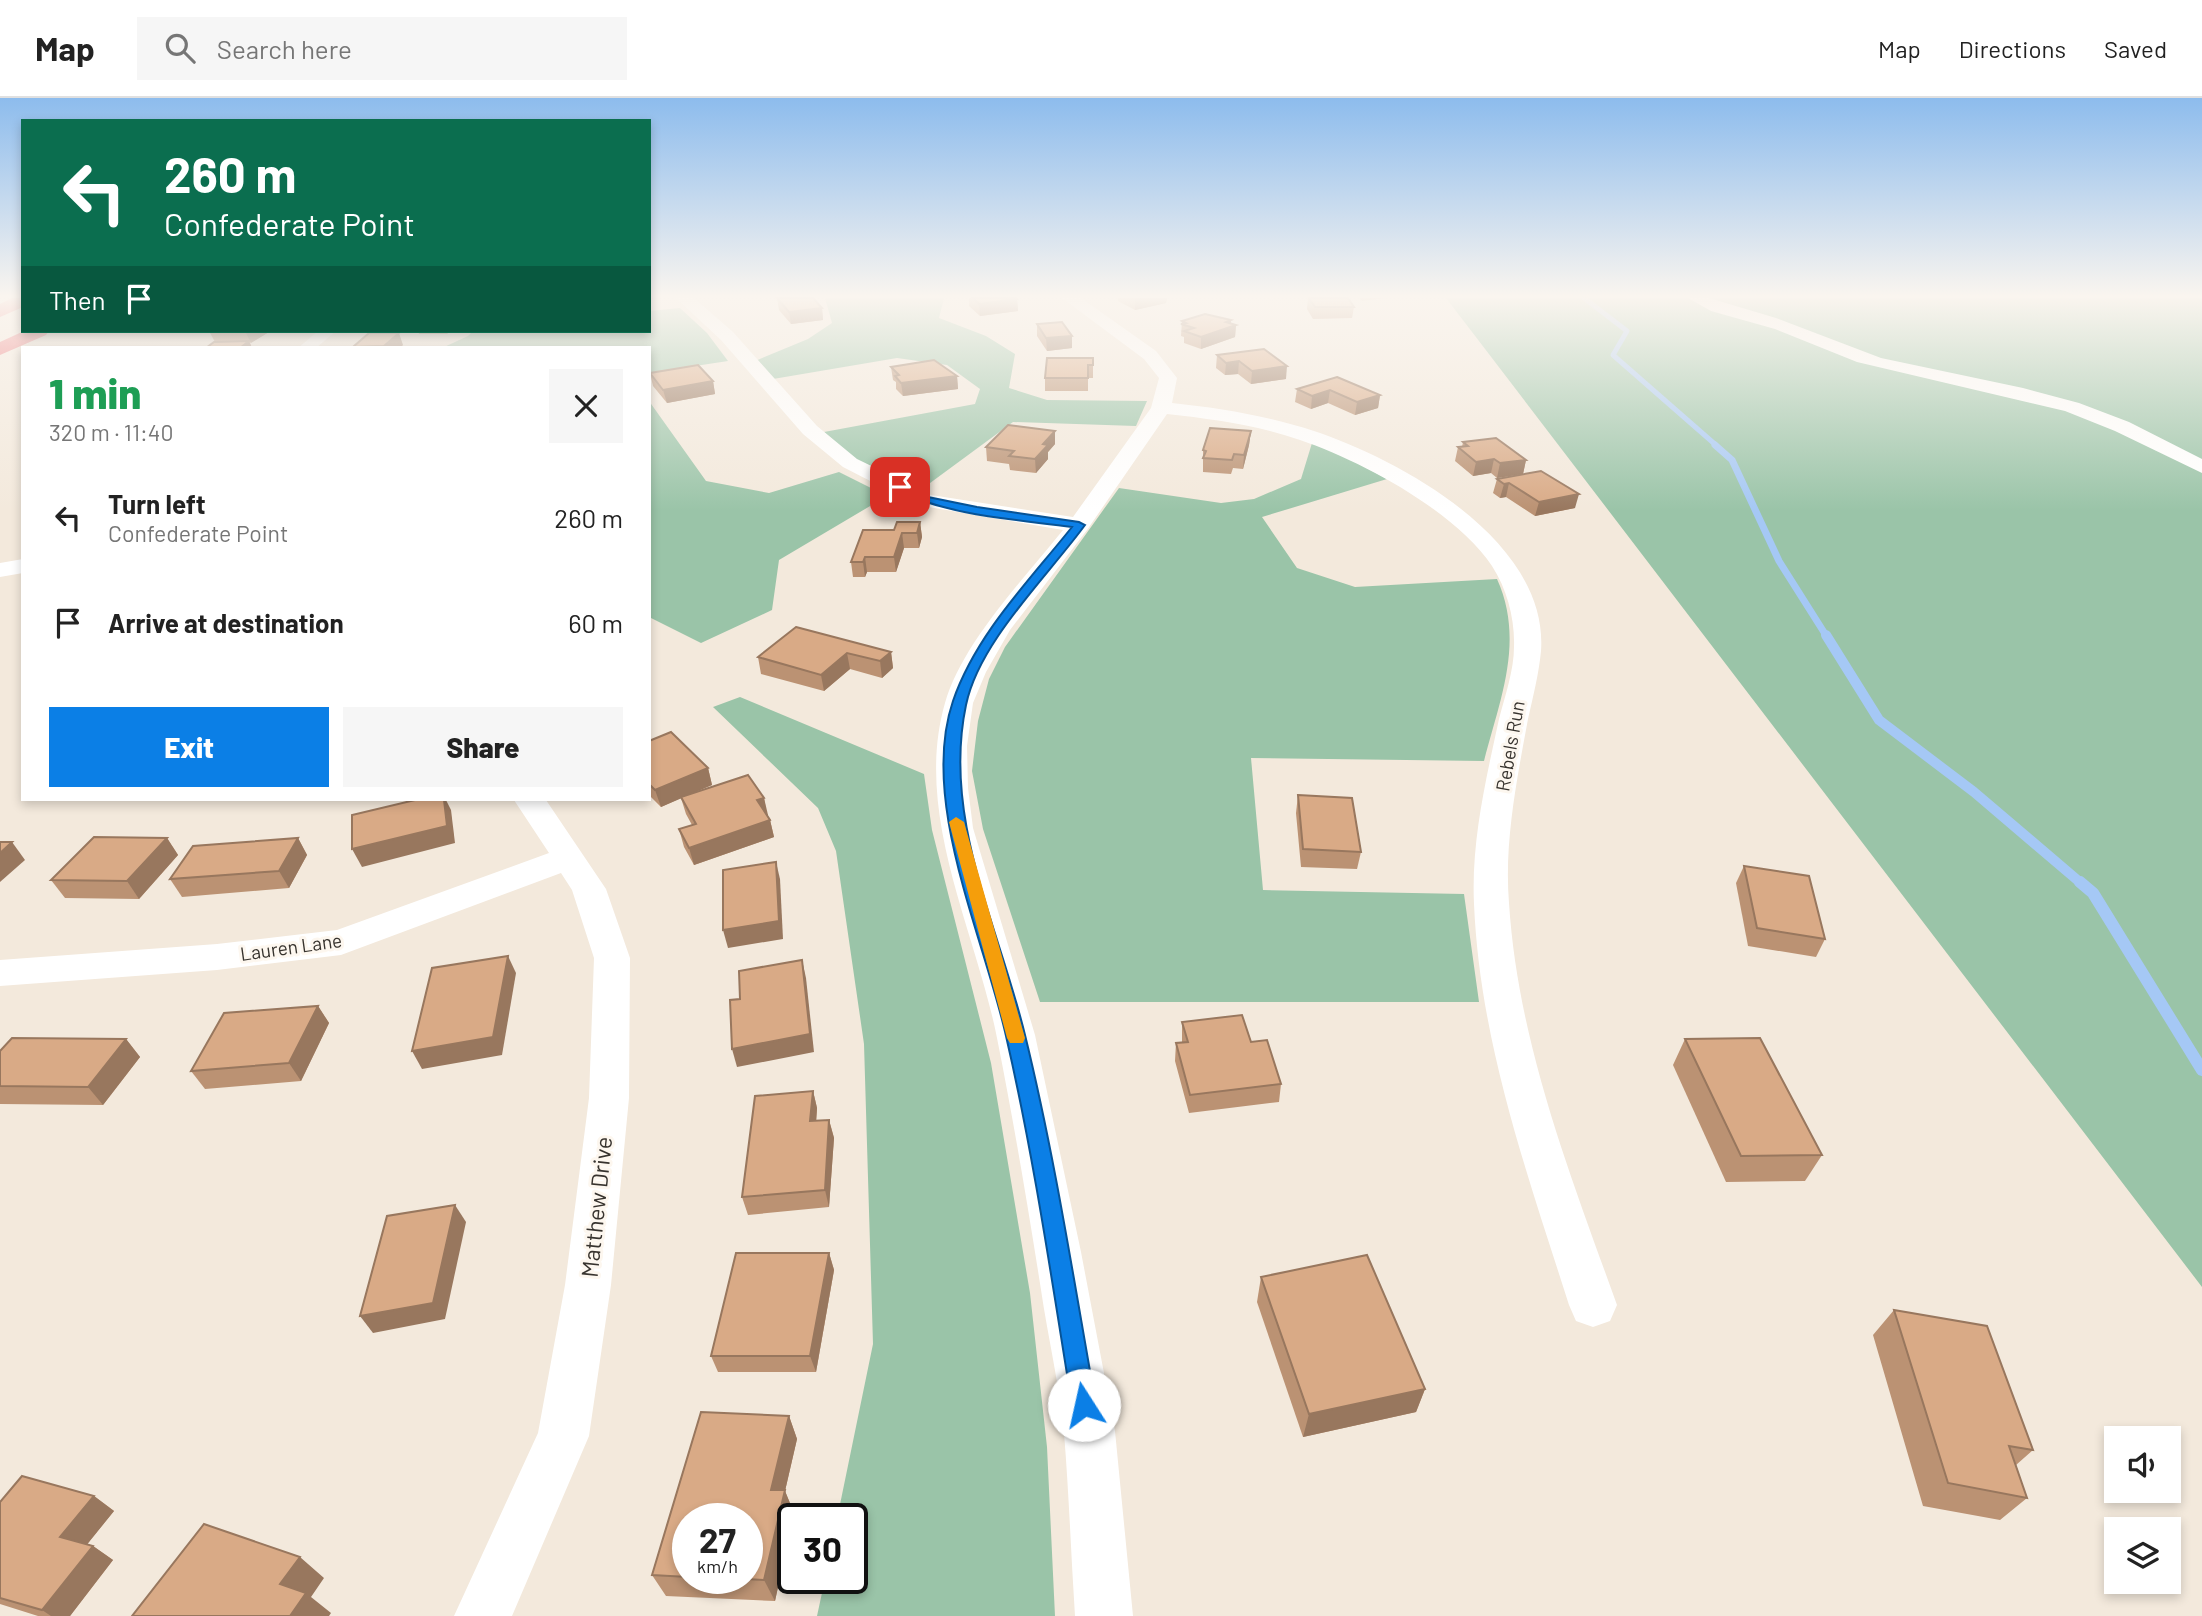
<!DOCTYPE html>
<meta charset="utf-8">
<style>
:root{--surface:#fff;--page:#f6f6f6;--text:#222;--muted:#767676;--line:#e0e0e0;--accent:#0b7fe6}
body{margin:0;font-family:Barlow,sans-serif;background:var(--page);color:var(--text);height:100vh;display:flex;flex-direction:column;font-size:26px;white-space:nowrap}
*{box-sizing:border-box;margin:0}
p{font-size:23px;color:var(--muted)}
.icon{flex:none;width:38px;height:38px;fill:none;stroke:currentColor;stroke-width:2;stroke-linecap:round;stroke-linejoin:round}
.map{position:relative;flex:1;overflow:hidden}
.details{position:absolute;left:21px;top:248px;width:630px;height:455px;display:flex;flex-direction:column;background:var(--surface);border-radius:0px;box-shadow:0 4px 10px #0003}
.details>*{flex:none}
.guide{position:absolute;left:21px;top:21px;width:630px;height:214px;border-radius:0px;box-shadow:0 4px 10px #0003;background:#0b6e4f;color:#fff;overflow:hidden}
.buttons{position:absolute;left:2104px;top:1328px;display:grid;gap:14px}
.buttons a{display:grid;place-items:center;width:77px;height:77px;border-radius:0px;background:var(--surface);box-shadow:0 4px 10px #0003;font-size:35px}
.speed{position:absolute;left:672px;top:1405px;display:flex;gap:14px;font-size:35px;font-weight:700;text-align:center}
.speed>*{display:grid;place-content:center;width:91px;height:91px;border-radius:50%;background:var(--surface);box-shadow:0 4px 10px #0003;line-height:1}
.speed small{font-size:18px;font-weight:400}
.speed .limit{border:4px solid #111;border-radius:10px;background:#fff;color:#111}
.pin{position:absolute;display:grid;place-items:center;width:60px;height:60px;color:#fff;margin:-30px;border-radius:14px;box-shadow:0 4px 10px #0006}
.me{position:absolute;width:77px;margin:-38px;rotate:350deg;stroke-linejoin:round;filter:drop-shadow(0 0 5px #0008)}
.turn{display:flex;align-items:center;gap:24px;height:147px;padding:0 28px;font-size:32px}
.turn .icon{width:91px;height:91px;stroke-width:2.5}
.turn b{display:block;font-size:49px;line-height:60px}
.then{display:flex;align-items:center;height:66px;padding:0 28px;background:#0003;gap:14px;font-size:26px}
.round{display:grid;place-items:center;flex:none;width:74px;height:74px;border-radius:0px;background:var(--page)}
.headline{display:flex;align-items:center;justify-content:space-between;height:119px;padding:0 28px}
h1{font-size:42px;font-weight:800;line-height:52px;color:#1e9e55}
.cta{display:flex;gap:14px;margin-top:auto;padding:14px 28px}
.cta a{flex:1;height:80px;border-radius:0px;background:var(--accent);color:#fff;font-size:28px;font-weight:800;line-height:80px;text-align:center}
.cta a+a{background:var(--page);color:var(--text)}
ul{padding:0;list-style:none}
li{display:flex;align-items:center;gap:21px;height:105px;padding:0 28px}
li div{flex:1}
li b{display:block;font-size:26px}
li em{font-style:normal}
header{display:flex;align-items:center;gap:42px;box-sizing:border-box;height:98px;padding:0 35px;background:var(--surface);border-bottom:2px solid var(--line)}
header strong{font-size:33px}
nav{display:flex;gap:38px;margin-inline-start:auto;font-size:24px}
.search{width:490px;height:63px;background:var(--page);display:flex;align-items:center;gap:18px;box-sizing:border-box;padding:0 24px;border-radius:0px;color:var(--muted);font-size:26px}
.map>svg:first-child{display:block}
.green{fill:#9ac4a8}
.lines{fill:none;stroke-linecap:round;stroke-linejoin:round}
.stream-far3{stroke:#a5c8f5;stroke-width:5}
.stream-far2{stroke:#a5c8f5;stroke-width:7}
.stream-far1{stroke:#a5c8f5;stroke-width:10}
.stream{stroke:#a5c8f5;stroke-width:12}
.minor{fill:#fff;fill-rule:evenodd}
.highway{fill:#e95f66;fill-rule:evenodd}
.wall{fill:#bb9273;fill-rule:evenodd}
.shaded-wall{fill:#98775e}
.building{fill:#d9aa86;stroke:#98775e;stroke-width:2}
.route{fill:#0b7fe6;stroke:#075396;stroke-width:2}
.slow{fill:#f59e0b}
.labels{text-anchor:middle;stroke-width:6;stroke-linejoin:round;paint-order:stroke}
.street-label{font-size:19px;fill:#37332e;stroke:#fdf7ef}
.near-street-label{font-size:23px;fill:#37332e;stroke:#fdf7ef}
</style>
<header>
<strong>Map</strong>
<div class="search"><svg class="icon" aria-label="search" viewBox="0 0 24 24"><circle cx="10" cy="10" r="6"/><path d="M15 15l6 6"/></svg>Search here</div>
<nav><a>Map</a><a>Directions</a><a>Saved</a></nav>
</header>
<div class="map">
<svg width="2202" height="1518" viewBox="0 0 2202 1518">
<rect width="100%" height="100%" fill="#f3e9dc"/>
<g class="green">
<path d="M825 200H944L939 220 986 238 1015 256 1009 290 1047 302 1147 303 1136 328 1013 324 926 388 885 375 855 361 824 334 975 306 980 291 947 267 897 260 773 281 755 263 808 241 832 225Z"/>
<path d="M1446 200H2202V1189L1469 230Z"/>
<path d="M680 210 707 235 728 263 649 275V250H442L468 238 473 233H649V213Z"/>
<path d="M649 303 706 383 769 395 839 374 887 398 779 462 772 512 701 545 649 519Z"/>
<path d="M1312 345 1339 355 1387 381 1262 419 1297 470 1355 489 1497 481C1525 543 1500 601 1484 663L1251 660 1263 792 1464 796 1479 904H1040L983 731 972 673 978 623 989 581 1005 549 1119 390 1221 405 1254 401 1301 381Z"/>
<path d="M740 599 924 676 932 732 991 965 1030 1195 1047 1349 1055 1518H817L825 1481 852 1480V1421H837L873 1246 864 946 836 753 818 710 713 609Z"/>
</g>
<g class="lines">
<path class="stream-far3" d="M1584 200 1627 233 1613 257 1717 348"/>
<path class="stream-far2" d="M1715 347 1732 362 1779 463 1827 539"/>
<path class="stream-far1" d="M1826 537 1879 622 1974 694 2082 786"/>
<path class="stream" d="M2080 784 2093 795 2202 972"/>
<g class="minor">
<path d="M676 200H694L733 234 817 328 857 361 931 397 1073 419 1151 310 1159 280 1144 261 1062 200H1081L1156 253 1177 280 1172 305C1220 310 1268 318 1314 333 1401 362 1549 443 1541 553 1539 575 1533 599 1528 621 1517 681 1504 744 1509 805 1518 945 1570 1076 1617 1207L1610 1223 1593 1229 1576 1223 1569 1207C1527 1075 1480 945 1474 806 1471 744 1486 681 1499 621 1505 598 1514 572 1514 549 1515 521 1507 491 1492 468 1455 413 1362 363 1300 342 1257 327 1212 321 1167 316L1087 432 1010 532 986 574 973 605 967 648 968 690 973 730 1035 937 1081 1154 1115 1333 1133 1518H1075C1071 1457 1069 1396 1064 1335 1060 1294 1051 1252 1044 1211 1030 1121 1015 1030 997 940 976 833 913 716 945 605 962 545 1024 481 1063 432L917 407 843 369 803 336 721 242Z"/>
<path d="M1688 200H1709L1776 220 1881 260 2023 290 2079 305 2129 324 2202 361V375L2115 333 2065 313 1857 264 1775 231 1711 213Z"/>
<path d="M318 233H336L316 250H298Z"/>
<path d="M23 461V475L0 479V465Z"/>
<path d="M514 702H546L606 791 630 860 629 1000 611 1187 589 1338 512 1518H454L538 1335 565 1187 589 1000 594 860 572 792 561 775 341 857 217 872 0 888V862L217 846 337 832 549 755Z"/>
</g>
<g class="highway">
<path d="M12 200H23V209L0 219V206Z"/>
<path d="M24 233H49L46 237 0 257V244Z"/>
</g>
</g>
<g class="wall">
<path d="M777 200 822 210 823 222 791 226 779 212Z"/>
<path d="M969 200H1016L1017 201 1018 213 980 218 969 208Z"/>
<path d="M1118 200H1167L1166 205 1135 212 1118 203Z"/>
<path d="M1308 200H1348L1354 209 1352 220 1313 221 1307 211Z"/>
<path d="M1359 200H1386L1362 203Z"/>
<path d="M1182 223 1231 226 1236 227 1235 239 1201 251 1184 245V239L1181 238Z"/>
<path d="M1037 226 1072 238V250L1047 253 1037 238Z"/>
<path d="M209 233 269 234 250 245 252 250H206L215 244Z"/>
<path d="M418 233H451L447 236H419Z"/>
<path d="M403 247 399 250H354L353 249Z"/>
<path d="M1264 251 1286 281 1251 286 1238 276 1225 277 1216 270 1217 257Z"/>
<path d="M1093 260V280H1088V293H1045V280Z"/>
<path d="M891 269 957 278 958 291 903 298 896 291V284L893 282Z"/>
<path d="M650 275 713 283 715 296 667 305 653 288Z"/>
<path d="M1337 279 1380 297 1378 310 1355 317 1328 305 1311 311 1295 304 1297 291Z"/>
<path d="M1055 333V346L1048 354V361L1036 375 1010 372 1009 366 987 363 986 349Z"/>
<path d="M1251 333 1249 347 1243 371 1233 370 1231 376 1203 374V352Z"/>
<path d="M1463 344 1526 362 1523 376 1497 380 1491 375 1473 378 1455 363 1458 349H1462Z"/>
<path d="M1541 373 1575 410 1535 418 1506 399 1500 400 1493 395 1497 381Z"/>
<path d="M920 424 922 439 919 450H904L896 474H867L865 479H853L851 464 894 432Z"/>
<path d="M796 529 891 554 893 570 882 580 850 571 824 593 761 576 758 559Z"/>
<path d="M649 643 708 670 712 687 692 695 764 700 767 717 770 722 774 739 694 767 684 749 679 731 692 727 686 716 681 700 661 709 649 697Z"/>
<path d="M1298 697 1361 754 1357 771 1301 769 1296 715Z"/>
<path d="M167 740 178 757 139 801 65 800 51 782Z"/>
<path d="M298 740 307 757 289 790 182 799 170 781Z"/>
<path d="M1744 768 1825 841 1816 859 1748 848 1736 785Z"/>
<path d="M318 908 329 925 301 983 205 991 191 973Z"/>
<path d="M1182 924 1281 986 1279 1004 1189 1015 1175 963 1176 945H1182Z"/>
<path d="M126 941 140 959 103 1007 0 1006V953Z"/>
<path d="M1685 941 1822 1057 1805 1083 1726 1084 1673 967Z"/>
<path d="M813 993 817 1010 816 1023 829 1022 834 1040 829 1109 748 1117 742 1099Z"/>
<path d="M829 1155 834 1172 816 1274H718L711 1258Z"/>
<path d="M1261 1179 1425 1291 1416 1314 1303 1339 1257 1204Z"/>
<path d="M1894 1212 2033 1352 2016 1367 2027 1400 2000 1422 1923 1408 1873 1237Z"/>
<path d="M701 1314 789 1318 797 1341 785 1393 794 1415 775 1503 666 1498 652 1477ZM688 1421H747V1480H688Z"/>
<path d="M94 1398 114 1413 87 1446 93 1448 113 1462 70 1518H38L0 1506V1404Z"/>
</g>
<g class="shaded-wall">
<path d="M1135 200H1167L1166 205 1135 212Z"/>
<path d="M1017 201 1018 213 980 218 979 206Z"/>
<path d="M822 210 823 222 791 226 789 214Z"/>
<path d="M1231 222V229L1236 227 1235 239 1201 251V239L1226 224Z"/>
<path d="M245 233H268L269 234 251 245Z"/>
<path d="M399 235 403 247 399 250H384V248Z"/>
<path d="M1072 238V250L1047 253 1046 240Z"/>
<path d="M249 243 252 250H240Z"/>
<path d="M1239 263 1238 276 1225 277 1226 265Z"/>
<path d="M1287 268 1286 281 1251 286 1252 273Z"/>
<path d="M957 278 958 291 903 298 901 285Z"/>
<path d="M713 283 715 296 667 305 663 292Z"/>
<path d="M1330 292 1328 305 1311 311 1312 298Z"/>
<path d="M1380 297 1378 310 1355 317 1357 304Z"/>
<path d="M1055 333V346L1048 354V361L1036 375 1035 361 1043 346Z"/>
<path d="M1251 333 1249 347 1243 371 1244 357Z"/>
<path d="M1494 361 1491 375 1473 378 1476 364Z"/>
<path d="M1526 362 1523 376 1497 380 1500 365Z"/>
<path d="M1509 385 1506 399 1500 400 1504 386Z"/>
<path d="M1579 396 1575 410 1535 418 1539 404Z"/>
<path d="M920 424 922 439 919 450 917 435Z"/>
<path d="M902 435 904 450 896 474 894 459Z"/>
<path d="M865 459 867 474 865 479 863 464Z"/>
<path d="M891 554 893 570 882 580 880 563Z"/>
<path d="M847 555 850 571 824 593 821 577Z"/>
<path d="M708 670 712 687 661 709 655 692Z"/>
<path d="M764 700 768 717 761 719 757 702Z"/>
<path d="M444 702H446L451 712 455 745 362 769 352 751Z"/>
<path d="M770 722 774 739 694 767 689 750Z"/>
<path d="M167 740 178 757 139 801 127 783Z"/>
<path d="M298 740 307 757 289 790 279 773Z"/>
<path d="M12 744 25 762 0 784V755Z"/>
<path d="M776 764 780 781 783 841 728 850 723 832Z"/>
<path d="M508 858 516 875 502 957 422 971 412 953Z"/>
<path d="M802 862 806 880 814 954 737 969 732 951Z"/>
<path d="M318 908 329 925 301 983 289 965Z"/>
<path d="M126 941 140 959 103 1007 88 989Z"/>
<path d="M813 993 817 1010 815 1041 810 1023Z"/>
<path d="M829 1022 834 1040 829 1109 825 1092Z"/>
<path d="M455 1107 466 1124 445 1221 373 1235 360 1218Z"/>
<path d="M829 1155 834 1172 816 1274 810 1258Z"/>
<path d="M1425 1291 1416 1314 1303 1339 1309 1316Z"/>
<path d="M789 1318 797 1341 785 1393 794 1415 775 1503 764 1482 771 1392Z"/>
<path d="M94 1398 114 1413 81 1454 60 1439Z"/>
<path d="M93 1448 113 1462 70 1518H51L42 1512Z"/>
<path d="M300 1459 324 1480 311 1499 331 1515 329 1518H290L280 1486Z"/>
</g>
<g class="building">
<path d="M777 200H813L822 210 789 214Z"/>
<path d="M973 200H1016L1017 201 979 206Z"/>
<path d="M1309 200H1348L1354 209H1315Z"/>
<path d="M1205 216 1231 222 1226 224 1236 227 1201 239 1184 233 1194 230 1181 226 1186 225 1182 223Z"/>
<path d="M1062 224 1072 238 1046 240 1037 226Z"/>
<path d="M369 235H399L384 248 353 249Z"/>
<path d="M249 243 240 250H206L214 244Z"/>
<path d="M1264 251 1287 268 1252 273 1239 263 1226 265 1217 257Z"/>
<path d="M1047 260H1093V267H1088V280H1045Z"/>
<path d="M934 262 957 278 901 285 895 278 899 277 891 269Z"/>
<path d="M698 267 713 283 663 292 650 275Z"/>
<path d="M1337 279 1380 297 1357 304 1330 292 1312 298 1297 291Z"/>
<path d="M1008 327 1055 333 1043 346 1048 347 1035 361 1009 358 1014 353 986 349Z"/>
<path d="M1210 330 1251 333 1244 357 1234 356 1232 362 1203 360 1206 353 1203 352Z"/>
<path d="M1496 340 1526 362 1500 365 1494 361 1476 364 1458 349 1468 348 1463 344Z"/>
<path d="M1541 373 1579 396 1539 404 1509 385 1504 386 1497 381Z"/>
<path d="M897 424H920L917 435H902L894 459H865L863 464H851L863 432H894Z"/>
<path d="M796 529 891 554 880 563 847 555 821 577 758 559Z"/>
<path d="M671 634 708 670 655 692 649 686V643Z"/>
<path d="M748 677 764 700 757 702 770 722 689 750 679 731 696 726 681 699Z"/>
<path d="M1298 697 1352 700 1361 754 1303 751Z"/>
<path d="M415 702H444L447 728 352 751V717Z"/>
<path d="M94 739 167 740 127 783 51 782Z"/>
<path d="M298 740 279 773 170 781 193 748Z"/>
<path d="M0 744H12L0 755Z"/>
<path d="M776 764 779 823 723 832V772Z"/>
<path d="M1744 768 1809 778 1825 841 1757 830Z"/>
<path d="M508 858 493 939 412 953 432 870Z"/>
<path d="M802 862 810 936 732 951 730 902 740 901 739 873Z"/>
<path d="M318 908 289 965 191 973 224 915Z"/>
<path d="M1242 917 1251 944 1267 942 1281 986 1190 997 1176 945 1188 944 1182 924Z"/>
<path d="M12 940 126 941 88 989 0 988V953Z"/>
<path d="M1760 940 1822 1057 1741 1058 1685 941Z"/>
<path d="M813 993 810 1023 829 1022 825 1092 742 1099 755 998Z"/>
<path d="M455 1107 433 1205 360 1218 387 1118Z"/>
<path d="M736 1155H829L810 1258H711Z"/>
<path d="M1367 1157 1425 1291 1309 1316 1261 1179Z"/>
<path d="M1894 1212 1987 1228 2033 1352 2009 1348 2027 1400 1948 1385Z"/>
<path d="M701 1314 789 1318 771 1392H785L764 1482 727 1480H747V1421H688V1479L652 1477Z"/>
<path d="M22 1378 94 1398 60 1439 93 1448 42 1512 0 1500V1404Z"/>
<path d="M204 1426 300 1459 280 1486 306 1495 290 1518H132Z"/>
</g>
<linearGradient id="sky" x2="0" y2="1"><stop stop-color="#8dbced"/><stop offset="0.48" stop-color="#faf5ef"/><stop offset="1" stop-color="#faf5ef" stop-opacity="0"/></linearGradient>
<rect width="2202" height="413" fill="url(#sky)"/>
<path class="route" d="M900 386 928 399 977 409 1079 424 1085 427C1047 479 979 544 966 607 942 721 999 829 1025 937 1055 1059 1074 1184 1096 1307L1093 1316 1084 1319 1076 1316 1072 1307C1052 1184 1034 1059 1006 938 984 839 919 703 953 603 976 536 1029 483 1072 429 1013 421 950 418 896 392V387Z"/>
<path class="slow" d="M956 719 964 724 1025 940 1023 945H1010L1007 940 949 724Z"/>
<g class="labels">
<g class="street-label">
<text transform="translate(1510 648) rotate(-80)" y="7">Rebels Run</text>
<text transform="translate(291 849) rotate(-8)" y="7">Lauren Lane</text>
</g>
<g class="near-street-label">
<text transform="translate(597 1109) rotate(-84)" y="8">Matthew Drive</text>
</g>
</g>
</svg>
<div class="buttons">
<a><svg class="icon" aria-label="sound" viewBox="0 0 24 24"><path d="M4 9h4l5-4v14l-5-4H4zM17 9q2 3 0 6"/></svg></a>
<a><svg class="icon" aria-label="layers" viewBox="0 0 24 24"><path d="M12 4l9 5-9 5-9-5zM3 14l9 5 9-5"/></svg></a>
</div>
<div class="speed"><div>27<small>km/h</small></div><div class="limit">30</div></div>
<div class="pin" style="left:900px;top:389px;background:#d93025"><svg class="icon" aria-label="arrive" viewBox="0 0 24 24"><path d="M6 21V4h12l-3 4 3 4H6"/></svg></div>
<svg class="me" style="left:1084px;top:1307px" viewBox="-20 -20 40 40"><circle r="19" fill="#fff"/><path d="M0-13L10 11 0 6-10 11z" fill="#0b7fe6"/></svg>
<div class="guide">
<div class="turn"><svg class="icon" aria-label="left" viewBox="0 0 24 24"><path d="M17 20v-9H6M10 6l-5 5 5 5"/></svg><div><b>260 m</b>Confederate Point</div></div>
<div class="then">Then<svg class="icon" aria-label="arrive" viewBox="0 0 24 24"><path d="M6 21V4h12l-3 4 3 4H6"/></svg></div>
</div>
<section class="details">
<div class="headline"><div><h1>1 min</h1><p>320 m · 11:40</p></div><a class="round"><svg class="icon" aria-label="close" viewBox="0 0 24 24"><path d="M6 6l12 12M18 6L6 18"/></svg></a></div>
<ul>
<li><svg class="icon" aria-label="left" viewBox="0 0 24 24"><path d="M17 20v-9H6M10 6l-5 5 5 5"/></svg><div><b>Turn left</b><p>Confederate Point</p></div><em>260 m</em></li>
<li><svg class="icon" aria-label="arrive" viewBox="0 0 24 24"><path d="M6 21V4h12l-3 4 3 4H6"/></svg><div><b>Arrive at destination</b></div><em>60 m</em></li>
</ul>
<div class="cta"><a>Exit</a><a>Share</a></div>
</section>
</div>
